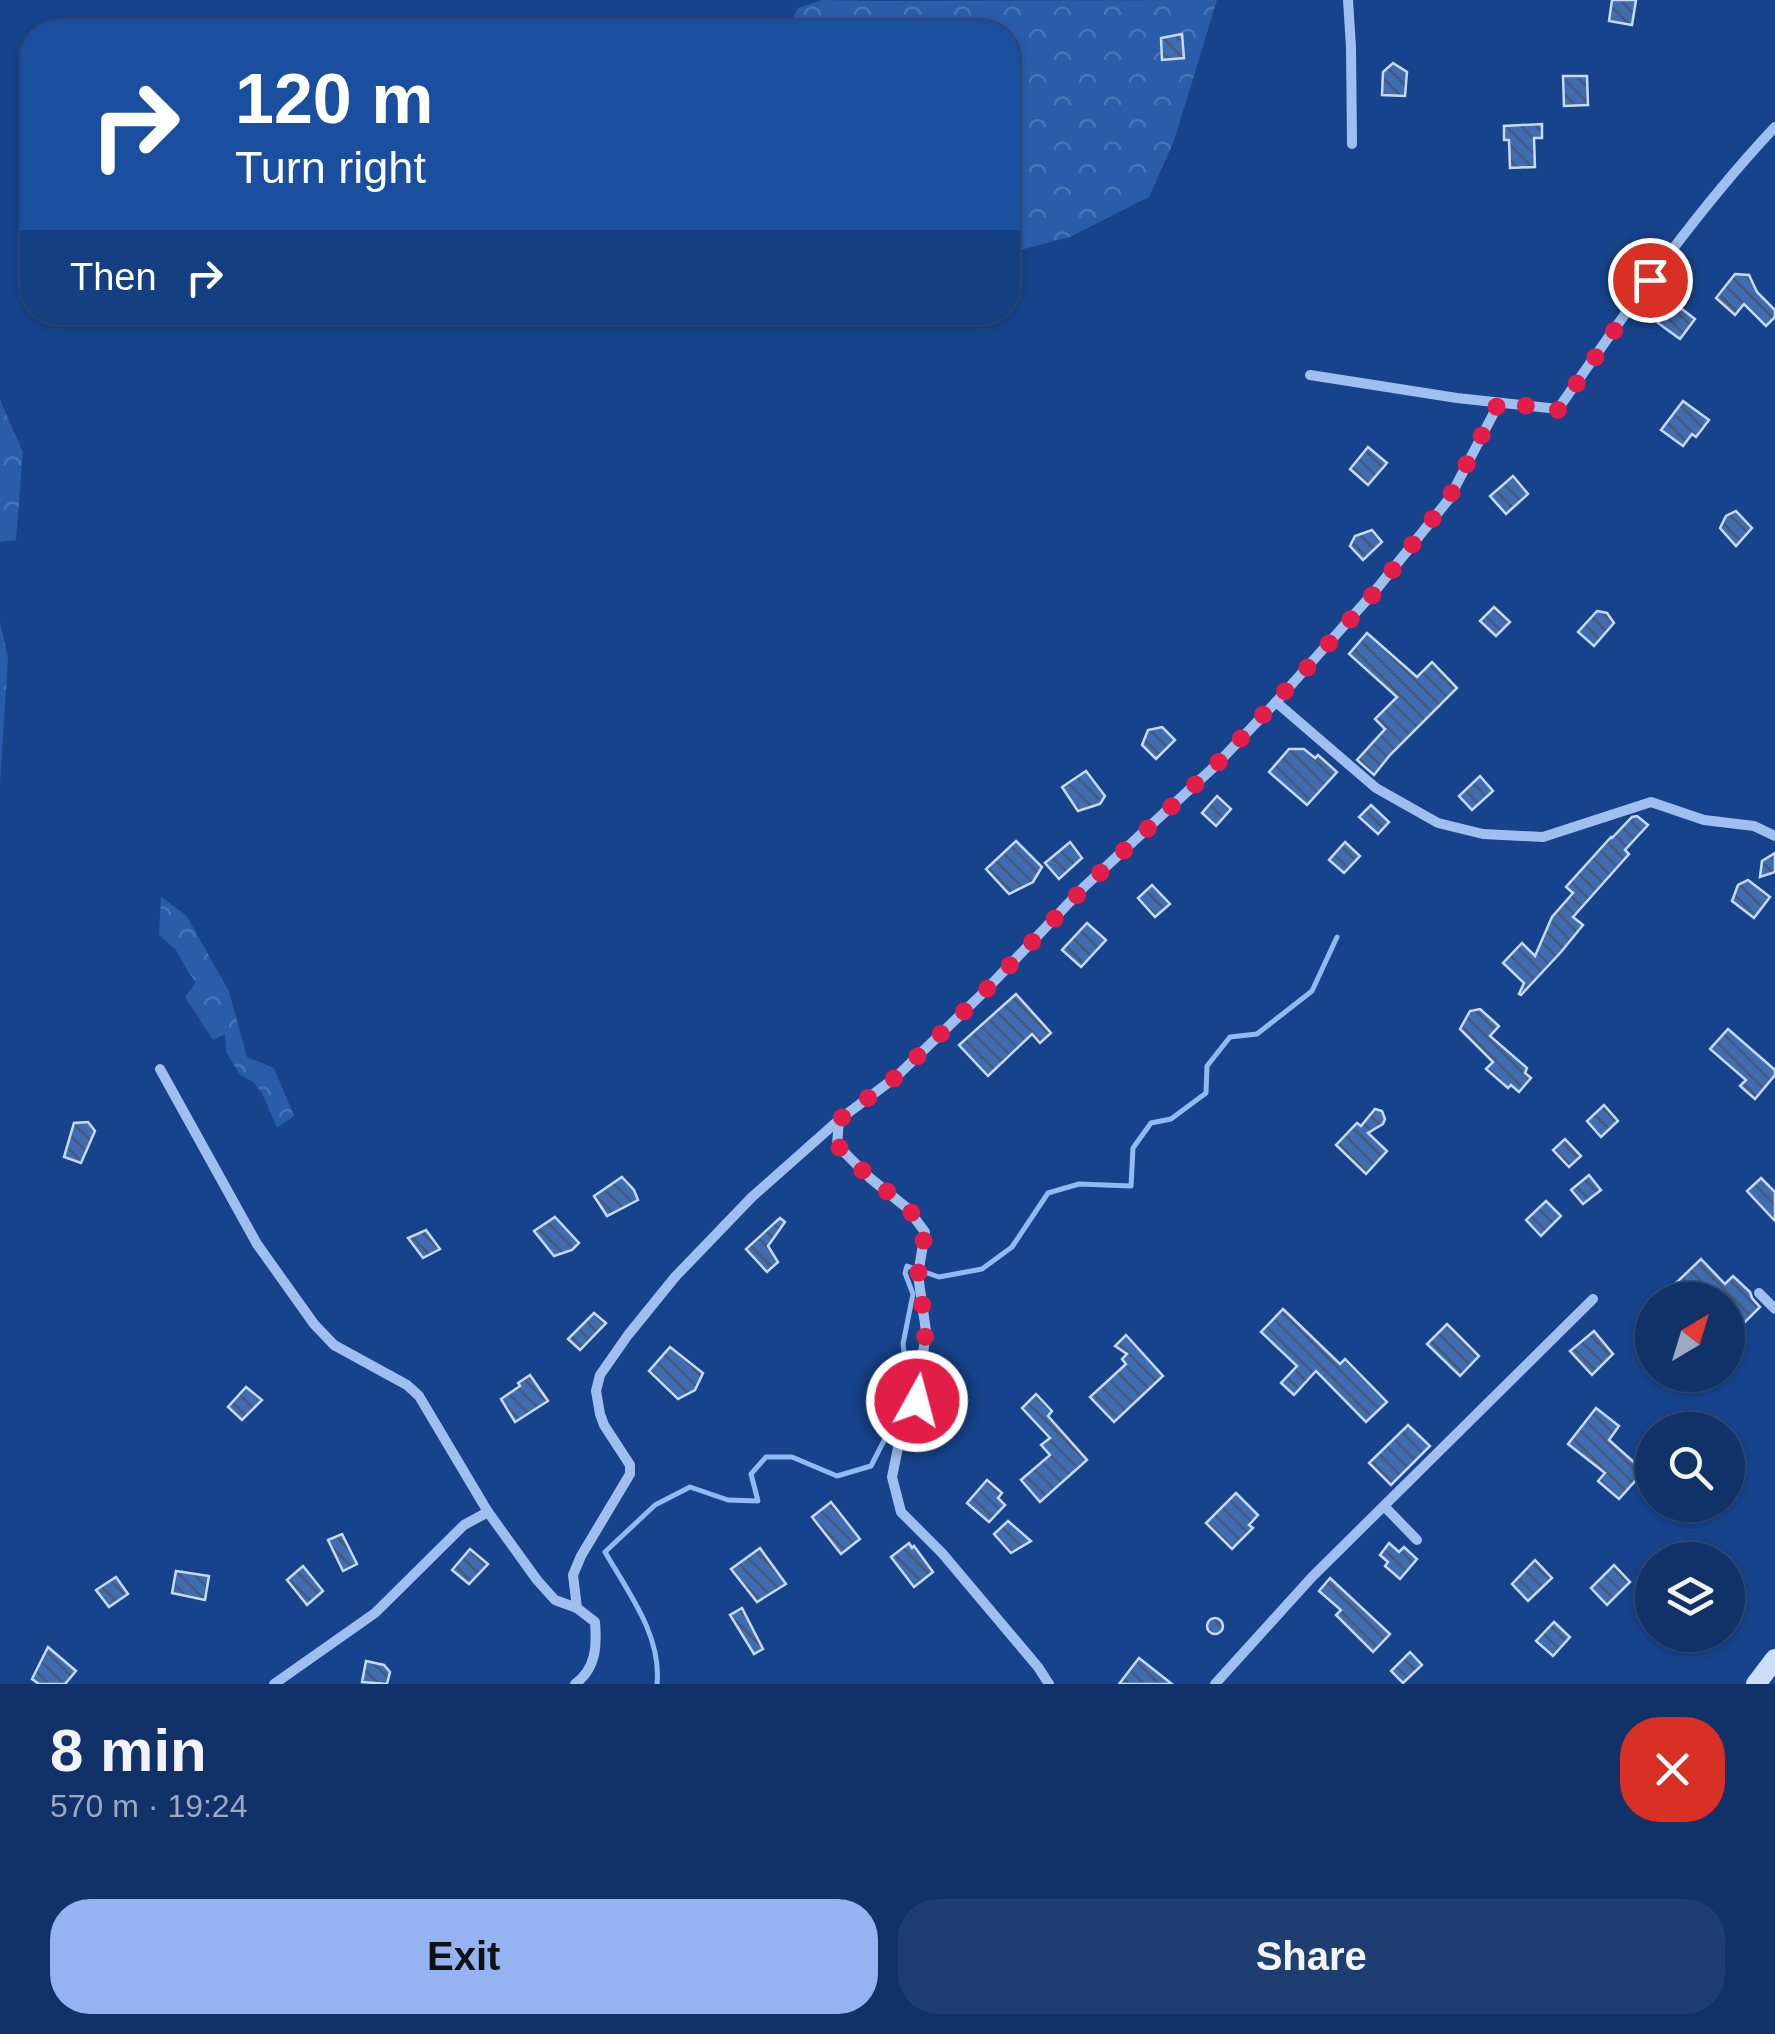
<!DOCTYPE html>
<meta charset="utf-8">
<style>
:root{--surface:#103268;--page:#1e3e71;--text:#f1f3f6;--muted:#9caac0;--line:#304d7c;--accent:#95b2f1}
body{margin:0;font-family:Helvetica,sans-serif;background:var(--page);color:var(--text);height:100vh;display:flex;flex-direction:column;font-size:38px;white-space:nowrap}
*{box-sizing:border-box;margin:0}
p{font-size:32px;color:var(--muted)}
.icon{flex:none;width:55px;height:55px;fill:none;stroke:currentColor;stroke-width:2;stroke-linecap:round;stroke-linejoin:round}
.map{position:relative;height:1684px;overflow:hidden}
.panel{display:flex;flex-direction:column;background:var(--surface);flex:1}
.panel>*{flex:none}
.banner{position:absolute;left:20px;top:20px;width:1000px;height:305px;border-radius:40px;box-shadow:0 2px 8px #0004,0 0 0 2px var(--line);background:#1a4fa0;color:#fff;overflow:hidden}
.needle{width:65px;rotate:38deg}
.controls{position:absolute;left:1635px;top:1282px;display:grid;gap:20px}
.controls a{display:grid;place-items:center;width:110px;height:110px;border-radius:50%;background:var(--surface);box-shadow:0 2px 8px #0004,0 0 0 2px var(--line);font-size:50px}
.pin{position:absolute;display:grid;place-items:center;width:85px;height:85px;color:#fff;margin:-42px;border:5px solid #fff;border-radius:50%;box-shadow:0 2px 10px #0007}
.me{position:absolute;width:110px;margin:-55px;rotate:7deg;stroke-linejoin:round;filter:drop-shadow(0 0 8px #0008)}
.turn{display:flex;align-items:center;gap:35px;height:210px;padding:0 50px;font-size:45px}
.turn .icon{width:130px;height:130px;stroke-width:2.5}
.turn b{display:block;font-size:70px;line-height:85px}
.then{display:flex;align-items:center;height:95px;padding:0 50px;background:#0003;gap:20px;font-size:38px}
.round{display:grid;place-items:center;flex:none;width:105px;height:105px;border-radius:40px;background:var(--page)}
.overview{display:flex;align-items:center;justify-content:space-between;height:170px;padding:0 50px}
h1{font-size:60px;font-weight:800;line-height:75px}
.cta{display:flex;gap:20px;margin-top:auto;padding:20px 50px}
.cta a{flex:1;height:115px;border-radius:40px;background:var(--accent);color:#111;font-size:40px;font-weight:800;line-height:115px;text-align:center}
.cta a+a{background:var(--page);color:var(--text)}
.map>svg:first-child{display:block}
.forest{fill:url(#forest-crowns)}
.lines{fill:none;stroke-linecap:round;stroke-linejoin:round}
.stream{stroke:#91b9f2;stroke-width:5}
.building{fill:url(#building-back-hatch);stroke:#c5dbfb;stroke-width:2.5}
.minor{stroke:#9fbfef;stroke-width:10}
.secondary{stroke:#cddefa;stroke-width:20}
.route{stroke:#e11d48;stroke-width:18;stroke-dasharray:0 32.4}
</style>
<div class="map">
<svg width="1775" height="1684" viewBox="0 0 1775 1684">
<defs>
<pattern id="forest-crowns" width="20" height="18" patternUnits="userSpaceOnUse" patternTransform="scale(2.5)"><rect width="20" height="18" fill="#295ca9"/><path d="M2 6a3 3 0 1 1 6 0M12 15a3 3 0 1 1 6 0" fill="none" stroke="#4974b6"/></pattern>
<pattern id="building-back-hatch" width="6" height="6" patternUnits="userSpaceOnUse" patternTransform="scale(2.5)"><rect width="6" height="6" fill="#3e6db3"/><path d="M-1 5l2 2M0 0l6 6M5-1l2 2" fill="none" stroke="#465975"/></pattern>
</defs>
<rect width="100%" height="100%" fill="#16438b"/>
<g class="forest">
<path d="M823 0 875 1 1217 0 1174 141 1149 197 1070 237 1008 253V32H785L798 8Z"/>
<path d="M0 400 23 452 16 540 0 542Z"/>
<path d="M0 622 8 658 0 784Z"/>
<path d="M161 897 186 915 229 991 247 1057 274 1068 294 1116 277 1128 262 1093 253 1082 240 1075 226 1052 225 1034 213 1040 185 997 196 982 188 972 176 950 159 935Z"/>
</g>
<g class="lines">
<path class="stream" d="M657 1684C662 1636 628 1592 605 1552L655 1505 690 1487 728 1500 758 1501 751 1474 766 1457H792L837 1476 871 1466 892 1425 908 1380 903 1344 913 1294 905 1273 907 1266 939 1277 982 1269 1012 1247 1048 1193 1079 1184 1131 1186 1133 1148 1151 1123 1171 1119 1206 1093 1207 1066 1230 1037 1257 1034 1312 991 1337 937"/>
</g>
<g class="building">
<path d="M1612 0H1636L1632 25 1609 21Z"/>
<path d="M1182 34 1184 58 1162 60 1161 38Z"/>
<path d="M1393 63 1407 72 1405 96 1382 95 1383 72Z"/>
<path d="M1563 76H1587L1588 105 1564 106Z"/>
<path d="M1542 124V138H1534L1535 167 1510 168 1509 140H1504V126Z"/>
<path d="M1735 274 1749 275 1757 292 1775 310V317L1766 326 1744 304 1735 315 1716 298Z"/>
<path d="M1674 303 1695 319 1680 339 1658 323Z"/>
<path d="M1683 401 1709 420 1696 437 1692 434 1683 446 1661 430Z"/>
<path d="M1368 447 1387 463 1368 485 1350 469Z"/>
<path d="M1513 476 1528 494 1506 514 1490 496Z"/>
<path d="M1736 511 1752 528 1736 546 1720 528 1726 516Z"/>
<path d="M1372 530 1382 542 1363 560 1350 546 1355 536Z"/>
<path d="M1494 607 1510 622 1496 636 1480 621Z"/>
<path d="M1597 611 1607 613 1614 623 1594 646 1578 632Z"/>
<path d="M1367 633 1417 677 1432 662 1457 688 1390 755 1374 775 1357 760 1385 729 1375 719 1397 697 1349 654Z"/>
<path d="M1162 727 1175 740 1156 759 1142 745 1148 730Z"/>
<path d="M1289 749H1304L1315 758 1318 755 1337 772 1307 805 1269 772Z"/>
<path d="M1086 771 1105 796 1100 804 1078 811 1062 787Z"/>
<path d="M1480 776 1493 791 1472 810 1459 796Z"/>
<path d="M1217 796 1231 809 1216 826 1202 813Z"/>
<path d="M1371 805 1389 822 1378 834 1359 817Z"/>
<path d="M1637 816 1648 825 1625 850 1629 854 1573 917 1583 925 1561 952 1521 995 1519 994 1524 983 1503 963 1522 943 1535 956 1552 917 1573 893 1566 887 1611 837 1612 838 1632 817Z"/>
<path d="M1016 841 1042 867 1033 882 1009 894 986 869Z"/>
<path d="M1070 842 1082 858 1059 879 1045 863Z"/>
<path d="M1345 842 1360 856 1344 873 1329 860Z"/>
<path d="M1775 853V872L1760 877 1762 861Z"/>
<path d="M1748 880 1770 897 1754 918 1732 901 1738 885Z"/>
<path d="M1152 885 1170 904 1155 917 1138 898Z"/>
<path d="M1087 923 1106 940 1081 967 1062 950Z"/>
<path d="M1016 994 1051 1033 1040 1043 1032 1034 988 1076 959 1045Z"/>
<path d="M1480 1009 1499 1026 1490 1036 1527 1068 1525 1073 1531 1078 1519 1092 1511 1085 1508 1088 1486 1069 1493 1062 1460 1029 1470 1011Z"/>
<path d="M1728 1029 1775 1070V1075L1755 1099 1740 1086 1746 1080 1710 1049Z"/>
<path d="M1604 1105 1618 1121 1601 1137 1587 1121Z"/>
<path d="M1375 1109 1382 1111 1385 1119 1383 1124 1368 1133 1387 1151 1366 1174 1336 1145 1357 1123 1361 1126Z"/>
<path d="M88 1122 95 1131 81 1163 64 1157 74 1123Z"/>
<path d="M1565 1139 1581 1156 1569 1167 1553 1150Z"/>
<path d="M1589 1175 1601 1190 1583 1204 1571 1190Z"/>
<path d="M622 1177 634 1190 638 1200 607 1216 594 1196Z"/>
<path d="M1761 1178 1775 1192V1221L1747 1191Z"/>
<path d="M1546 1201 1561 1216 1541 1236 1526 1220Z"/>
<path d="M555 1217 579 1243 572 1250 554 1256 534 1231Z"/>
<path d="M780 1218 785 1222 768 1246 778 1262 767 1272 746 1249Z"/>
<path d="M426 1230 440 1249 423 1258 408 1238Z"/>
<path d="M1701 1259 1725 1284 1733 1276 1750 1292 1752 1298 1760 1307 1743 1324 1728 1309V1300H1696L1677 1282Z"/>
<path d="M1283 1309 1340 1364 1345 1359 1387 1402 1366 1422 1316 1371 1294 1395 1281 1383 1297 1366 1261 1332Z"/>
<path d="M594 1313 606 1323 580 1350 568 1339Z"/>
<path d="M1447 1324 1479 1356 1460 1376 1427 1344Z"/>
<path d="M1594 1331 1613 1354 1592 1375 1570 1351Z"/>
<path d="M1126 1335 1163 1376 1114 1422 1090 1397 1126 1364 1122 1359 1127 1354 1115 1346Z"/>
<path d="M670 1347 703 1373 695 1390 678 1399 649 1371Z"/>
<path d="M530 1375 548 1401 515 1422 501 1399 520 1386 518 1383Z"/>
<path d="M246 1387 262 1400 242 1420 228 1407Z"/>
<path d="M1036 1394 1052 1411 1048 1416 1087 1460 1040 1502 1021 1480 1050 1455 1041 1445 1050 1438 1022 1408Z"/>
<path d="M1596 1408 1619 1426 1609 1440 1644 1471 1619 1499 1598 1481 1605 1473 1568 1444Z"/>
<path d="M1408 1425 1430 1446 1391 1485 1369 1463Z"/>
<path d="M987 1480 1002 1493 998 1498 1005 1505 989 1522 967 1503Z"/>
<path d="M1236 1493 1258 1515 1249 1525 1253 1528 1232 1549 1206 1523Z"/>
<path d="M831 1502 860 1539 841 1554 812 1517Z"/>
<path d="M1008 1521 1031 1541 1011 1553 994 1534Z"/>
<path d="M342 1534 357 1564 343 1571 328 1540Z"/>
<path d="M909 1543 912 1548 914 1546 933 1572 914 1587 891 1557Z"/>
<path d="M1389 1543 1399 1552 1404 1547 1417 1559 1400 1579 1385 1566 1388 1562 1380 1555Z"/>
<path d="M760 1548 786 1584 757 1602 731 1569Z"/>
<path d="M470 1549 488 1564 469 1584 452 1570Z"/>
<path d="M1535 1560 1552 1578 1528 1601 1512 1584Z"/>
<path d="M1614 1565 1630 1582 1607 1605 1591 1588Z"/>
<path d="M303 1566 323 1591 307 1605 287 1580Z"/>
<path d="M176 1571 209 1576 205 1600 172 1593Z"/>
<path d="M116 1577 128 1594 109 1607 96 1590Z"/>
<path d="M1330 1578 1390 1634 1373 1652 1336 1615 1341 1610 1319 1591Z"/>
<path d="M742 1608 763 1649 754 1654 730 1615Z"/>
<circle cx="1215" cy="1626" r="8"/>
<path d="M1554 1622 1570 1637 1553 1656 1536 1641Z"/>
<path d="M48 1647 76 1671 65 1684H39L32 1679Z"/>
<path d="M1410 1652 1422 1665 1403 1683 1391 1671Z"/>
<path d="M1139 1658 1172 1684H1119Z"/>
<path d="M366 1661 384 1665 390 1672 387 1684 362 1682Z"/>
</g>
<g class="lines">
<g class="minor">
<path d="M1348 0 1351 47 1352 144"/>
<path d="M1310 375 1457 398 1558 409C1626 312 1694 213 1775 127"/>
<path d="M1276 702 1376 788 1438 823 1483 834 1543 837 1651 802 1704 820 1754 826 1775 836"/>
<path d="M160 1069 257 1244 314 1324 334 1345 407 1385 419 1396 488 1512 464 1525 375 1613 274 1684"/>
<path d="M839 1120 837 1145 870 1178 907 1208 925 1232 918 1275 926 1331 917 1401 899 1443 892 1477 901 1512 942 1553 1038 1667 1049 1684"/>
<path d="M1759 1293 1775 1309"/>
<path d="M1385 1507 1417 1540"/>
<path d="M488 1512 537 1580 555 1600 577 1608 595 1622C597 1646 596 1669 575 1684"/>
<path d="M577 1608 573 1575 581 1556 630 1474V1465L604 1425 600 1414 596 1391 600 1375 628 1335 675 1277 752 1197 840 1119 896 1077 984 992 1085 886 1215 766 1276 702 1375 591 1449 499 1499 403"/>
<path d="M1215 1684 1312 1577 1593 1299"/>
</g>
<path class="secondary" d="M1756 1684 1775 1659"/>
</g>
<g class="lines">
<path class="route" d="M917 1401 926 1330 918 1275 925 1232 908 1208 870 1178 837 1145 840 1119 896 1077 984 992 1086 886 1215 766 1307 668 1376 591 1449 498 1499 402 1558 410 1650 280"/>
</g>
</svg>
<div class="controls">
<a><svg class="needle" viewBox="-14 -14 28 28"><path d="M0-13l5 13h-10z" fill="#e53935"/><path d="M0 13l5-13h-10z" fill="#9caac0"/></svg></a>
<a><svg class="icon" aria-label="search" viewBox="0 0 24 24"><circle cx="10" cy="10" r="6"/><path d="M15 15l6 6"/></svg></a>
<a><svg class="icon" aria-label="layers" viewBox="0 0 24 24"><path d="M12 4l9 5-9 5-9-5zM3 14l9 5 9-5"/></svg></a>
</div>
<div class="pin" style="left:1650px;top:280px;background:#d93025"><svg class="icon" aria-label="arrive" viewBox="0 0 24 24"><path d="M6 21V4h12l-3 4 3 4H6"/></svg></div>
<svg class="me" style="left:917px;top:1401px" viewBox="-20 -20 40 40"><circle r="17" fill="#e11d48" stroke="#fff" stroke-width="3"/><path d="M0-11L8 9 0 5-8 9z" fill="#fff"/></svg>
<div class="banner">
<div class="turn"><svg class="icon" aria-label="right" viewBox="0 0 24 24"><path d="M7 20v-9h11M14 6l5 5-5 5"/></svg><div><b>120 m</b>Turn right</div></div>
<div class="then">Then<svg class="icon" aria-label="right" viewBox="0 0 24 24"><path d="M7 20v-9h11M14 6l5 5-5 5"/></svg></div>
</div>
</div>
<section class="panel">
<div class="overview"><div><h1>8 min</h1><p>570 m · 19:24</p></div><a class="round" style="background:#d93025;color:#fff"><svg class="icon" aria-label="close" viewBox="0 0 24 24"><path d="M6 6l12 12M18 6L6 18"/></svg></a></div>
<div class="cta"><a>Exit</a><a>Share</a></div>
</section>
